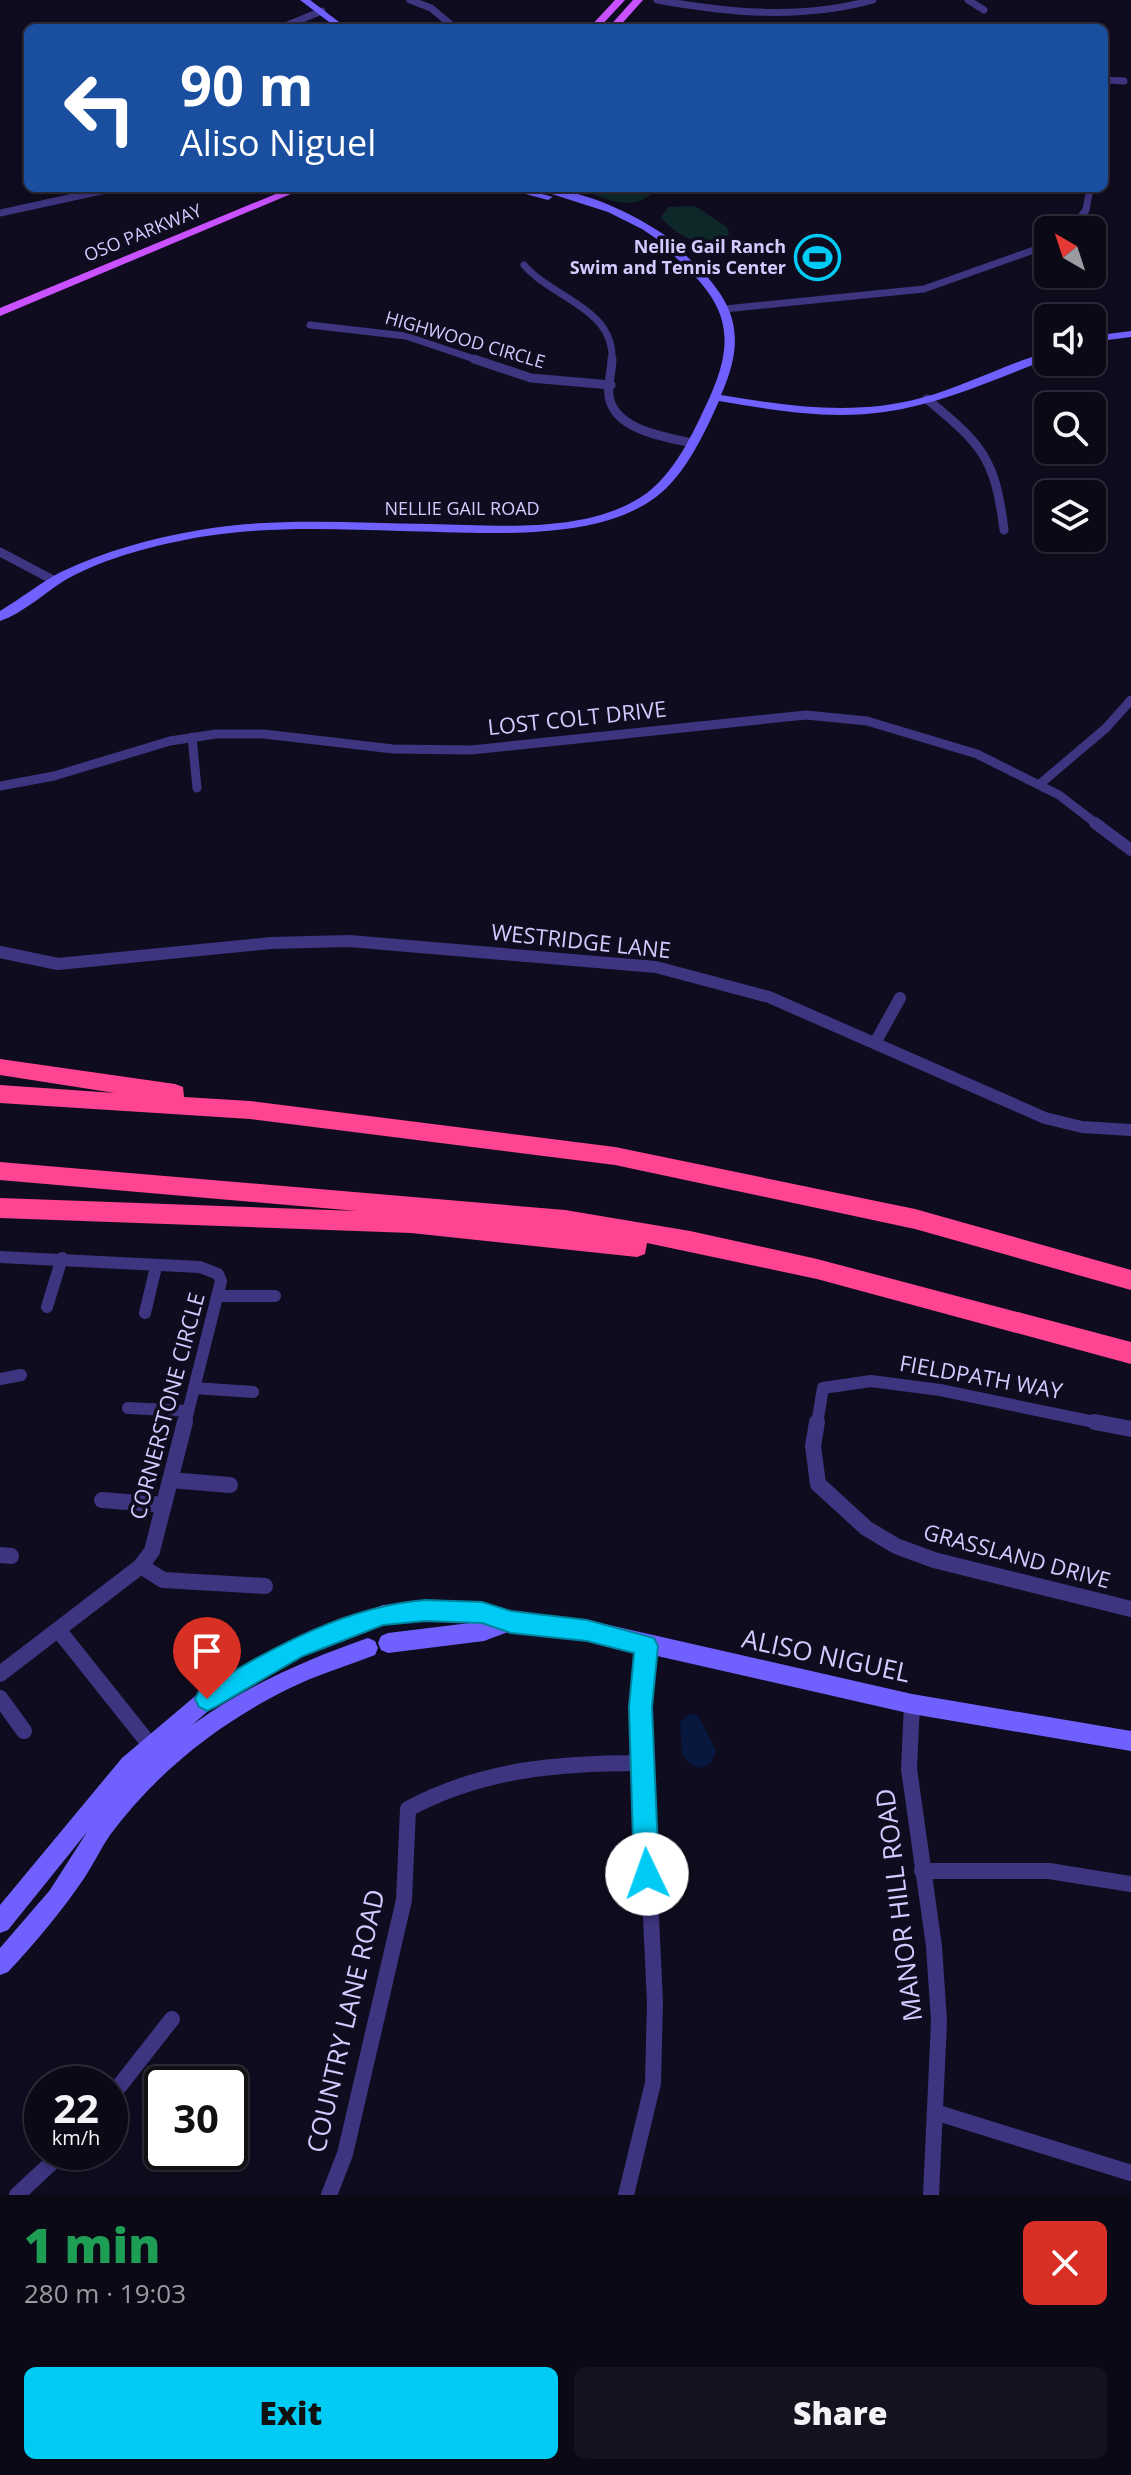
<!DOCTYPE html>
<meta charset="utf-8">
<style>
:root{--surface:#0c0917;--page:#151220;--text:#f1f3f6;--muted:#9a9aa1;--line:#2c2a36;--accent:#00cbf5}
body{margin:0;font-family:"Open Sans",sans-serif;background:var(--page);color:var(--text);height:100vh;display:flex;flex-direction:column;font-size:30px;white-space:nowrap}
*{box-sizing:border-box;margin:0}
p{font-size:26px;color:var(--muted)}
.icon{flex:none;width:44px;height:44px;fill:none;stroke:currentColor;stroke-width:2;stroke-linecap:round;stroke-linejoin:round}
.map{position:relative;height:2195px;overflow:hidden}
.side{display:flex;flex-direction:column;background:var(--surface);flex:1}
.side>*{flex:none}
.top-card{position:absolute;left:24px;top:24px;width:1084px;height:168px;border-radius:12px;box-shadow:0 4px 12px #0003,0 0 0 2px var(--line);background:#1a4fa0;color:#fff;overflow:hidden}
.needle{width:52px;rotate:321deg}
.controls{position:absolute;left:1034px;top:216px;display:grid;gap:16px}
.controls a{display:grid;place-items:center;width:72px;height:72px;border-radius:12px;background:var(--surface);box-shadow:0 4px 12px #0003,0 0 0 2px var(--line);font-size:40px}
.speed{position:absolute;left:24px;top:2066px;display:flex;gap:16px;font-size:40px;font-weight:700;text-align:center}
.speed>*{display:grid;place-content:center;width:104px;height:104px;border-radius:50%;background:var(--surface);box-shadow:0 4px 12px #0003,0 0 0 2px var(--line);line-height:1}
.speed small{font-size:20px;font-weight:400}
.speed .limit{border:4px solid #111;border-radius:12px;background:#fff;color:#111}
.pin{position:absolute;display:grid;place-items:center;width:68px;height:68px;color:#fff;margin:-82px -34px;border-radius:50% 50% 50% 0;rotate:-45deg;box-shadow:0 0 8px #0007}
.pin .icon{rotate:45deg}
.me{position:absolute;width:88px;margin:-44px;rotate:357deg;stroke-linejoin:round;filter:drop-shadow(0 0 6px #0008)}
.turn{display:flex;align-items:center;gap:28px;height:168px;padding:0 24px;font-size:36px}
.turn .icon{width:104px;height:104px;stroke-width:2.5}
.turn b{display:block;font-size:56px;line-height:68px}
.round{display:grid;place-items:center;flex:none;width:84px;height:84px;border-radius:12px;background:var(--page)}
.headline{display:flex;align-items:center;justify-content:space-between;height:136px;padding:0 24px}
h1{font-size:48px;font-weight:800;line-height:60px;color:#1e9e55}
.primary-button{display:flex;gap:16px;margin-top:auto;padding:16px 24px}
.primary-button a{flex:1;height:92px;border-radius:12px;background:var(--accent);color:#111;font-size:32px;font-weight:800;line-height:92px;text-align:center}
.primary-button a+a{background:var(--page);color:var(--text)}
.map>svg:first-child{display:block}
.green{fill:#0e2829}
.water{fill:#07173d}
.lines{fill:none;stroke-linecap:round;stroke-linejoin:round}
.street-far3{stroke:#3d3580;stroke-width:7}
.street-far2{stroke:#3d3580;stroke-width:9}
.street-far1{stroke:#3d3580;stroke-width:12}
.street{stroke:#3d3580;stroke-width:16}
.secondary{fill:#7061ff;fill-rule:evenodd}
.primary{fill:#ca51ff;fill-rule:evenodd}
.highway{fill:#ff4591;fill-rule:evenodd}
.route{fill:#00cbf5;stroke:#00849f;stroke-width:2}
.labels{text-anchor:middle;stroke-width:7;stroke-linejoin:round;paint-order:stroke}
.far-street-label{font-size:18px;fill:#d4caff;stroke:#100c1f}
.far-poi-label{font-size:18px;font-weight:bold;fill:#d4caff;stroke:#100c1f;text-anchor:end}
.street-label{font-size:22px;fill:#d4caff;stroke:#100c1f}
.near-street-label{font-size:26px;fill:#d4caff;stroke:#100c1f}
</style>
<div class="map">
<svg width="1131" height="2195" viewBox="0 0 1131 2195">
<rect width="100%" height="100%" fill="#100c1f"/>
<g class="green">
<path d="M582 188H653L654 191C635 213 604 200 582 188Z"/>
<path d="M695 206 727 227 729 234C710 254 675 236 661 217L669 207Z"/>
</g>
<path class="water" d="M689 1714 698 1715 716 1751 711 1763 702 1768 692 1766 682 1754 680 1722Z"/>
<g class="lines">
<g class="street-far3">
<path d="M410 0 431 8 455 28"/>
<path d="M657 0C730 13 801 20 873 0"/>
<path d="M968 0 984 10"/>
<path d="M280 28 322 11"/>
<path d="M1104 80 1124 81"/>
<path d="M0 213 115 188"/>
<path d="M1070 230 1086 210 1090 188"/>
<path d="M524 265C553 299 615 308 612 361"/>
<path d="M725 309 924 289 1048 245"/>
<path d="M310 325 406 336 480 361"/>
</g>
<g class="street-far2">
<path d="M474 359 531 378 611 385"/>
<path d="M612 359C612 371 607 385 609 396 614 430 665 437 692 443"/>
<path d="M927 399C982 445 995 457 1004 530"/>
<path d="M0 552 53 580"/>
<path d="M192 737 197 788"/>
<path d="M1040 784 1106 728 1131 700"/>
<path d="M0 786 54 776 170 741 216 734H264L393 749 471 750 806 715 867 721 977 754 1059 795 1098 825"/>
</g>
<g class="street-far1">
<path d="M1095 823 1131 850"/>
<path d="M0 952 58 964 271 943 349 941 656 967 769 997 1045 1118 1082 1127 1131 1130"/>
<path d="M875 1043 900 998"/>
<path d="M0 1257 200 1267 218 1274 221 1281 185 1424"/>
<path d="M220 1296H275"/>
<path d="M47 1307 62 1258"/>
<path d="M145 1313 156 1267"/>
<path d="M0 1379 21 1375"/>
<path d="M194 1388 253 1392"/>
<path d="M128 1408 188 1411"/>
<path d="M817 1424 823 1388 871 1381 940 1390 1104 1424"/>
</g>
<g class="street">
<path d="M817 1422 813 1446 818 1484 866 1528 896 1546 934 1560 1131 1609"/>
<path d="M1095 1422 1131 1429"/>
<path d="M170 1480 230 1485"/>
<path d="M102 1500 164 1505"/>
<path d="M0 1555 11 1556"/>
<path d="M141 1566 163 1580 265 1586"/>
<path d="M60 1632 154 1750"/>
<path d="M0 1674 141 1566 152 1551 185 1422"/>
<path d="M0 1698 24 1731"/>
<path d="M912 1704 909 1769 934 1946 939 2022 931 2195"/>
<path d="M922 1871H1049L1131 1884"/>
<path d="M110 2098 172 2019"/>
<path d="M938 2113 1131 2173"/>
<path d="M17 2195 63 2152"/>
<path d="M329 2195 345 2154 404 1900 408 1809C482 1769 559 1763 642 1763"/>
<path d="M626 2195 653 2083 655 2002 641 1707 646 1646"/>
</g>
<g class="secondary">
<path d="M300 0H310L347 28H337Z"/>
<path d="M503 188H521L553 197 548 200Z"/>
<path d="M533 188C587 188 639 216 682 247V252C732 297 750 330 721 395 788 406 855 416 921 398 965 386 1005 364 1048 352V359C995 379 941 404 884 412 829 420 773 410 719 401 704 434 686 474 656 497 594 544 476 532 401 531 335 529 266 526 200 537 156 545 107 557 67 579 45 592 24 613 0 621V611C20 599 40 583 61 572 105 551 152 538 200 530 275 517 353 523 429 524 498 525 589 535 647 493 678 469 696 427 712 392 739 329 721 298 673 255V250L642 229 608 212Z"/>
<path d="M1131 331V337L1092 342V336Z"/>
<path d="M425 1602 482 1604 511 1613 587 1620 912 1694 1131 1731V1751L912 1714 587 1640 511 1631 484 1641 388 1653 381 1650 378 1643 381 1636 388 1633 478 1622 425 1620 383 1623 303 1655 214 1706 192 1725C246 1686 305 1660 368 1638L375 1641 378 1648 375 1655C350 1665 325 1672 301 1683 226 1717 159 1769 110 1835 101 1848 94 1863 85 1877 62 1911 36 1942 8 1972L0 1975V1948L50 1890 87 1832 8 1930 0 1933V1905L122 1758 200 1692 296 1638 383 1605Z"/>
</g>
<g class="primary">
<path d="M615 0H625L599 28H589Z"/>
<path d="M633 0H643L618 28H608Z"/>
<path d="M290 188H305L0 316V308Z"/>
</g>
<g class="highway">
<path d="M0 1059 175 1084 183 1087 184 1097 250 1101 615 1147 915 1209 1131 1270V1290L915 1229 615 1165 250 1119 0 1103V1085L115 1093 0 1075Z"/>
<path d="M0 1162 565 1210 690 1231 817 1259 1131 1342V1364L817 1279 647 1243 645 1254 637 1257 411 1233 0 1218V1198L357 1211 0 1180Z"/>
</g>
</g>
<path class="route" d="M425 1600 482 1602 511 1611 587 1620 654 1638 658 1646 652 1707 659 1874 655 1883 647 1887 638 1883 634 1874 629 1707 634 1653 587 1641 511 1633 482 1623 425 1621 383 1625 303 1656 215 1707 207 1711 199 1707 195 1699 199 1691C270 1650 341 1607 425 1600Z"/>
<defs>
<symbol id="stadium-ring" viewBox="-11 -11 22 22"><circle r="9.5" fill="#100c1f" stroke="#00cbf5" stroke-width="1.5"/><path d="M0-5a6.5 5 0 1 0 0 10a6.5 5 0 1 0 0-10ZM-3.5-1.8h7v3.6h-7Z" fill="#00cbf5"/></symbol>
</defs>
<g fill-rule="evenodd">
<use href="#stadium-ring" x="792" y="232" width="51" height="51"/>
</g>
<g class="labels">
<g class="far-street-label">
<text transform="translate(143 233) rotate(-22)" y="6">OSO PARKWAY</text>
<text transform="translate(465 340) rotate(16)" y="6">HIGHWOOD CIRCLE</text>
<text x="462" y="515">NELLIE GAIL ROAD</text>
</g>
<g class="far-poi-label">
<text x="786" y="253">Nellie Gail Ranch<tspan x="786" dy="21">Swim and Tennis Center</tspan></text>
</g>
<g class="street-label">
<text transform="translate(577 718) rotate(-6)" y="8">LOST COLT DRIVE</text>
<text transform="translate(581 941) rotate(6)" y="8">WESTRIDGE LANE</text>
<text transform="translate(981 1377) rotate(10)" y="8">FIELDPATH WAY</text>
<text transform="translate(167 1406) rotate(-75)" y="8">CORNERSTONE CIRCLE</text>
<text transform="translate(1017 1556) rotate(15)" y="8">GRASSLAND DRIVE</text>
</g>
<g class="near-street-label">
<text transform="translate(826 1656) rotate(12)" y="9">ALISO NIGUEL</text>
<text transform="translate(899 1905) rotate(-97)" y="9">MANOR HILL ROAD</text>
<text transform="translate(346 2021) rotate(-77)" y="9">COUNTRY LANE ROAD</text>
</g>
</g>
</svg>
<div class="controls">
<a><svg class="needle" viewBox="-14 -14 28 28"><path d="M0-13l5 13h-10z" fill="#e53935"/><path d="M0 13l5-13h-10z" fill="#9a9aa1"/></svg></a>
<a><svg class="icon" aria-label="sound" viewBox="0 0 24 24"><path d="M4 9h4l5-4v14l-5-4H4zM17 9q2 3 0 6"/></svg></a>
<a><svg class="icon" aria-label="search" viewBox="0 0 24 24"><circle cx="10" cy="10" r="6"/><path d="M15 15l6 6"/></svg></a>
<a><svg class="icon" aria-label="layers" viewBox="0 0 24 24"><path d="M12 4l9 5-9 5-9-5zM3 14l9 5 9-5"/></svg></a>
</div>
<div class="speed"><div>22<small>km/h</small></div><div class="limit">30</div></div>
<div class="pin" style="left:207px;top:1699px;background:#d93025"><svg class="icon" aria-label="arrive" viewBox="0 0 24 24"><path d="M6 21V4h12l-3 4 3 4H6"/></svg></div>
<svg class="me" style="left:647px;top:1874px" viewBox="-20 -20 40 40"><circle r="19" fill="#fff"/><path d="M0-13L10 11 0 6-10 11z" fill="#00cbf5"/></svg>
<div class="top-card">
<div class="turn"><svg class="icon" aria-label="left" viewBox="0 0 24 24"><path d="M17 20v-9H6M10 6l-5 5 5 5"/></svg><div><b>90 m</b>Aliso Niguel</div></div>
</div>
</div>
<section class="side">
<div class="headline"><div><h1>1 min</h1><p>280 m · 19:03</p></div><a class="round" style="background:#d93025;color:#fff"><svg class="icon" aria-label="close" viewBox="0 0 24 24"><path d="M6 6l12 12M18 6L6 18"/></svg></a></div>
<div class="primary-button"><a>Exit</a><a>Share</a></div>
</section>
